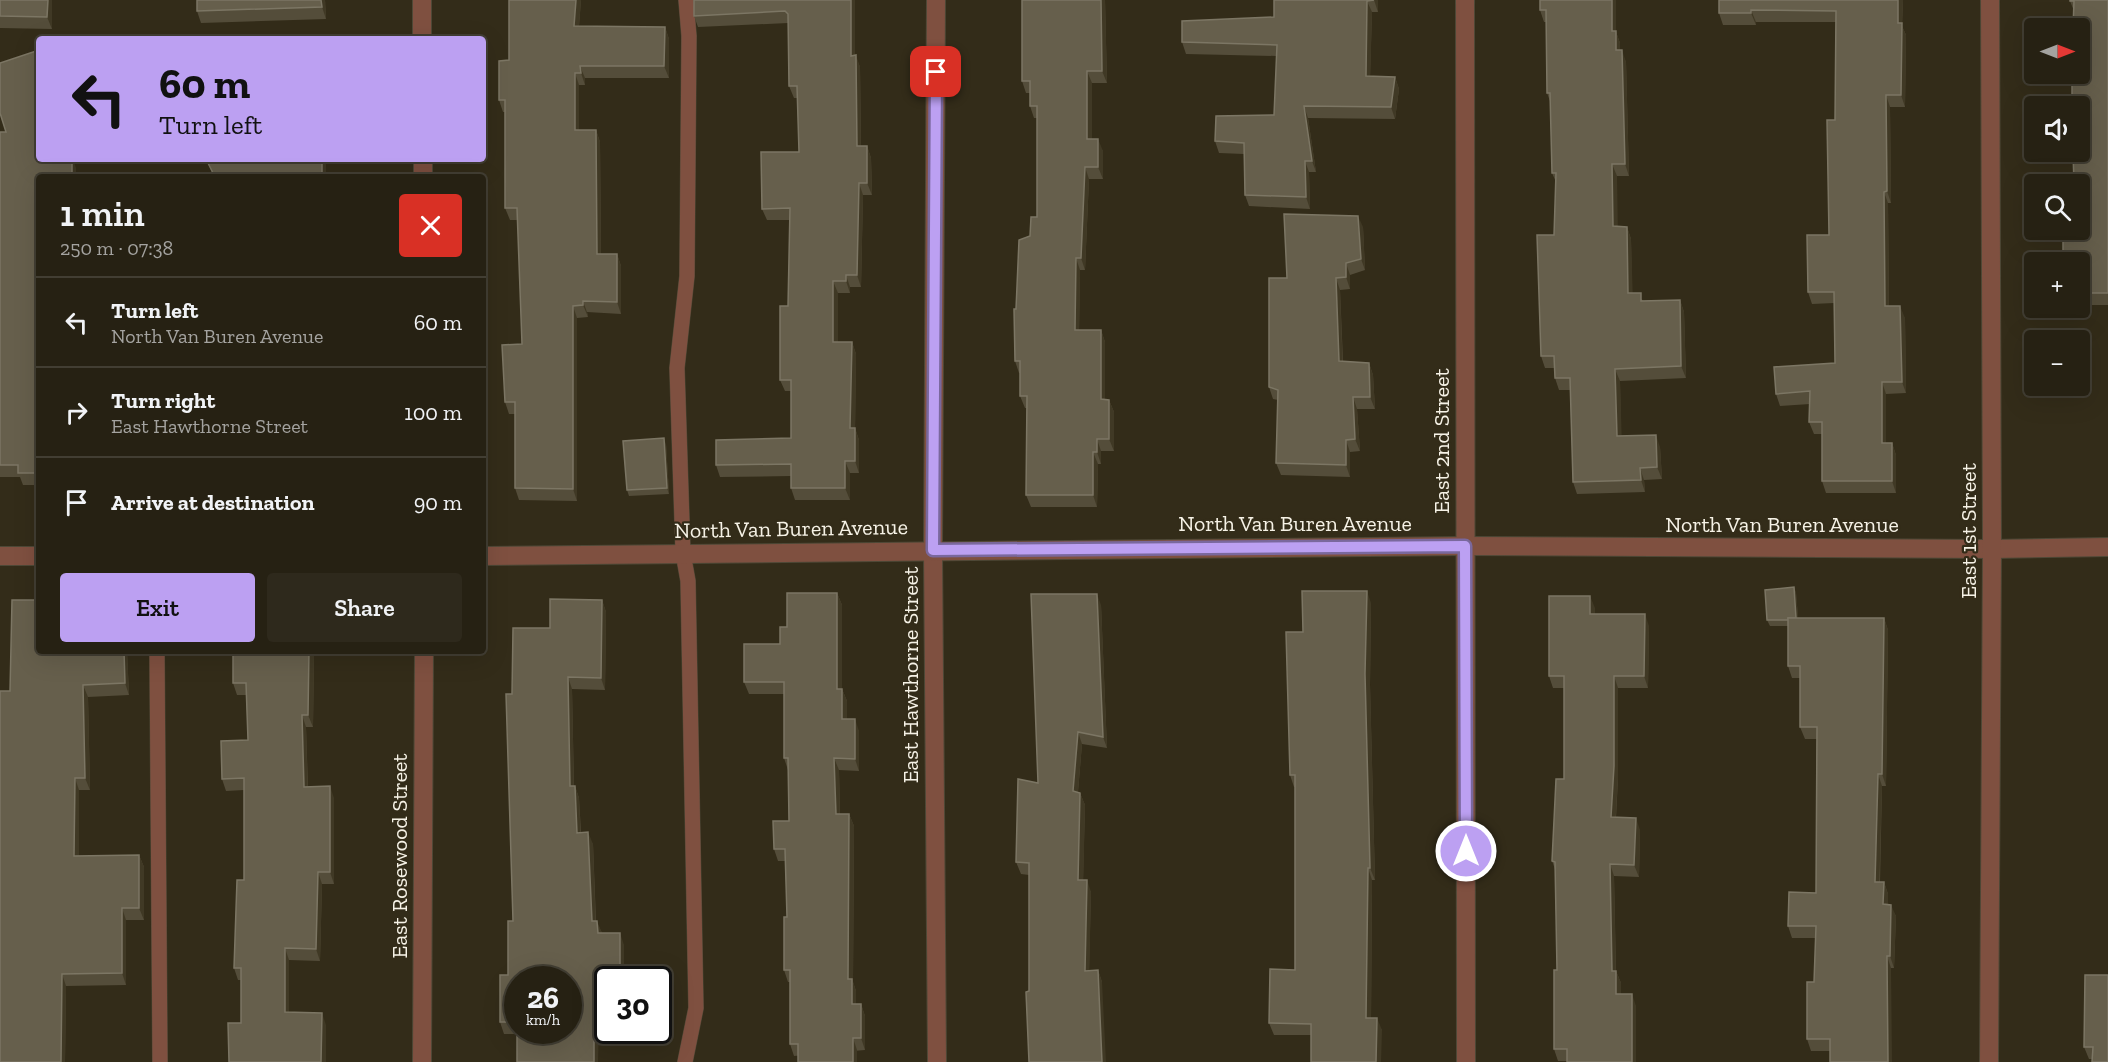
<!DOCTYPE html>
<meta charset="utf-8">
<style>
:root{--surface:#262113;--page:#2e291c;--text:#f1f3f6;--muted:#a4a3a0;--line:#423e33;--accent:#bca0f2}
body{margin:0;font-family:"Zilla Slab",serif;background:var(--page);color:var(--text);height:100vh;display:flex;flex-direction:column;font-size:22px;white-space:nowrap}
*{box-sizing:border-box;margin:0}
p{font-size:20px;color:var(--muted)}
.icon{flex:none;width:33px;height:33px;fill:none;stroke:currentColor;stroke-width:2;stroke-linecap:round;stroke-linejoin:round}
.map{position:relative;flex:1;overflow:hidden}
.side{position:absolute;left:36px;top:174px;width:450px;height:480px;display:flex;flex-direction:column;background:var(--surface);border-radius:6px;box-shadow:0 6px 24px #0002,0 0 0 2px var(--line)}
.side>*{flex:none}
.banner{position:absolute;left:36px;top:36px;width:450px;height:126px;border-radius:6px;box-shadow:0 6px 24px #0002,0 0 0 2px var(--line);background:#bca0f2;color:#111;overflow:hidden}
.needle{width:39px;rotate:90deg}
.tools{position:absolute;left:2024px;top:18px;display:grid;gap:12px}
.tools a{display:grid;place-items:center;width:66px;height:66px;border-radius:6px;background:var(--surface);box-shadow:0 6px 24px #0002,0 0 0 2px var(--line);font-size:30px}
.speed{position:absolute;left:504px;top:966px;display:flex;gap:12px;font-size:30px;font-weight:700;text-align:center}
.speed>*{display:grid;place-content:center;width:78px;height:78px;border-radius:50%;background:var(--surface);box-shadow:0 6px 24px #0002,0 0 0 2px var(--line);line-height:1}
.speed small{font-size:15px;font-weight:400}
.speed .limit{border:3px solid #111;border-radius:9px;background:#fff;color:#111}
.pin{position:absolute;display:grid;place-items:center;width:51px;height:51px;color:#fff;margin:-26px;border-radius:12px;box-shadow:0 3px 9px #0006}
.me{position:absolute;width:66px;margin:-33px;rotate:0deg;stroke-linejoin:round;filter:drop-shadow(0 0 4px #0008)}
.turn{display:flex;align-items:center;gap:21px;height:126px;padding:0 24px;font-size:27px}
.turn .icon{width:78px;height:78px;stroke-width:2.5}
.turn b{display:block;font-size:42px;line-height:51px}
.round{display:grid;place-items:center;flex:none;width:63px;height:63px;border-radius:6px;background:var(--page)}
.overview{display:flex;align-items:center;justify-content:space-between;height:102px;padding:0 24px}
h1{font-size:36px;font-weight:600;line-height:45px}
.action{display:flex;gap:12px;margin-top:auto;padding:12px 24px}
.action a{flex:1;height:69px;border-radius:6px;background:var(--accent);color:#111;font-size:24px;font-weight:600;line-height:69px;text-align:center}
.action a+a{background:var(--page);color:var(--text)}
ul{padding:0;list-style:none}
li{display:flex;align-items:center;gap:18px;height:90px;padding:0 24px;border-top:2px solid var(--line)}
li div{flex:1}
li b{display:block;font-size:22px}
li em{font-style:normal}
.map>svg:first-child{display:block}
.lines{fill:none;stroke-linecap:round;stroke-linejoin:round}
.service-casing{stroke:#4e4836;stroke-width:16}
.minor-casing{stroke:#4e4836;stroke-width:20}
.service{stroke:#7f5040;stroke-width:15}
.minor{stroke:#7f5040;stroke-width:18}
.wall{fill:#544d3a}
.shaded-wall{fill:#403925}
.building{fill:#665f4c;stroke:#7c7664;stroke-width:1.5;fill-rule:evenodd}
.route-casing{stroke:#7a689d;stroke-width:15}
.route{stroke:#bca0f2;stroke-width:10}
.labels{text-anchor:middle;stroke-width:4.5;stroke-linejoin:round;paint-order:stroke}
.street-label{font-size:22px;fill:#f6f2e6;stroke:#332c19}
</style>
<div class="map">
<svg width="2108" height="1062" viewBox="0 0 2108 1062">
<rect width="100%" height="100%" fill="#332c19"/>
<g class="lines">
<defs>
<g id="service">
<path d="M157 651 160 1062"/>
<path d="M685 1062 696 1008 688 581 683 553 677 368 687 276 689 36 686 0"/>
</g>
<g id="minor">
<path d="M422 0V39"/>
<path d="M936 0 933 550 937 1062"/>
<path d="M1465 0 1466 1062"/>
<path d="M423 159V177"/>
<path d="M0 556H39"/>
<path d="M483 556 1465 546 1992 549 2108 547"/>
<path d="M422 1062 424 651"/>
<path d="M1989 1062 1992 549 1990 0"/>
</g>
</defs>
<use href="#service" class="service-casing"/>
<use href="#minor" class="minor-casing"/>
<use href="#service" class="service"/>
<use href="#minor" class="minor"/>
</g>
<g class="wall">
<path d="M0 0H52V29L0 28Z"/>
<path d="M325 0 326 19 201 23 197 11Z"/>
<path d="M509 0H581L579 26 665 27 669 39V78H585V85H579V130H596L600 142 601 254H617L621 266V314L587 312 588 317 577 318V501L519 500 515 488V414H509L505 402 522 344 518 220H510L505 208V112H503L499 100 509 60Z"/>
<path d="M694 0H855V55L860 67 861 146H867L871 158 872 195H863L861 287H850V293H838V342H852L856 354 855 428 859 440V473H850V500H795L791 488V476L720 477 716 465 791 438V391H785L780 380 788 306 790 220H767L762 209 799 152 797 98H794L789 86 788 23 698 27 694 16Z"/>
<path d="M1022 0H1105L1107 83H1092V139L1103 151V179H1089L1085 270H1080L1079 330H1101L1105 342V399L1109 400 1114 412V451H1101V464H1098L1097 507H1031L1026 495 1027 408H1025L1020 396V373H1019L1015 361 1016 309 1030 236 1037 217V118H1034L1030 106V93H1026L1022 81Z"/>
<path d="M1274 0H1378V12H1372L1370 76 1395 77 1399 89 1395 119 1308 118 1316 172H1309L1310 209 1249 206 1245 195 1244 154 1219 153 1215 141 1274 115 1277 56 1186 54 1182 42 1274 17Z"/>
<path d="M1540 0 1616 32 1620 43V50L1626 62 1629 176H1617V227H1627L1631 239 1632 293 1644 301 1680 300 1684 312 1686 378 1620 381 1621 436 1660 447 1662 479 1644 480 1645 492 1577 494 1573 482 1570 390H1559L1555 378 1554 368H1545L1541 356 1554 235 1556 182 1552 173 1550 101 1547 93V22H1544L1540 10Z"/>
<path d="M1719 0H1903L1902 26 1906 35 1905 107H1890L1891 203H1888L1889 306 1905 318 1906 393 1886 394V443H1892L1896 455V493H1826L1822 481V434H1814L1809 422 1810 404 1780 406 1776 394 1835 363 1834 303 1812 304 1808 292 1829 235 1835 120 1836 22H1756V25H1723L1719 13Z"/>
<path d="M2108 0V305H2079V230L2074 11 2070 1Z"/>
<path d="M0 132H6L39 159 76 168V177H39V485H23L20 477H0Z"/>
<path d="M206 159H326V177H214Z"/>
<path d="M1363 227 1365 270 1350 275V289L1340 290 1343 361 1369 363 1373 375 1375 409H1357L1360 451 1350 452V477L1281 475 1276 463 1278 400 1273 399 1269 387 1287 278Z"/>
<path d="M666 444 669 494 629 496 627 490Z"/>
<path d="M1794 587 1796 593 1798 618H1884L1888 630 1886 786H1882L1880 882H1884L1888 894V904L1896 916 1894 968H1891L1830 1051H1811L1807 1039 1814 982 1816 938H1792L1788 926 1816 893 1817 739H1805L1800 727V678H1792L1788 666V626H1770L1767 620Z"/>
<path d="M837 593 842 605V689L847 701V719L859 731V771L839 770 840 814H849L854 826 853 982 856 991V1004H861L865 1016V1050L794 1056 790 1044V982H788L784 970 787 917 785 861H778L774 849 789 821 788 770 784 758V694H749L744 682 780 644Z"/>
<path d="M602 600 606 612 605 690 572 689 574 786H575L579 798 581 832 593 844 596 921 602 933 624 945V980H608V1023H599L517 1034H504L500 1022 508 975 513 921 550 628Z"/>
<path d="M1371 603 1370 685 1375 880H1372L1371 1018 1382 1030 1311 1035H1274L1269 1023 1295 970V787H1294L1290 775 1303 632Z"/>
<path d="M1101 605 1107 748 1082 744 1078 792 1080 793 1085 805 1083 880 1091 892 1089 970H1098L1102 982 1029 991V875L1021 874 1016 862 1038 783Z"/>
<path d="M1595 608V614L1649 626 1648 688H1618V778L1616 818 1640 830 1639 877 1614 876 1616 971 1621 983V994L1636 1006V1062L1558 1061 1554 1049 1557 970 1555 869 1552 861 1564 779V688H1553L1549 676Z"/>
<path d="M39 651H127L129 695 88 697 90 790H79V856L139 855 144 867V920H126V985L66 986 65 1062 10 691Z"/>
<path d="M233 651H314L313 727H306L308 787 334 798V884H322L320 961 289 960V1012L326 1025 241 1023V980H238L234 968 244 880V790L226 791 222 779 248 740 246 695H237L233 683Z"/>
<path d="M2108 975 2092 1059H2089L2084 1047Z"/>
</g>
<g class="shaded-wall">
<path d="M48 0H52V29L47 17Z"/>
<path d="M321 0H325L326 19 322 7Z"/>
<path d="M576 0H581L578 38 574 26Z"/>
<path d="M851 0H855V67L851 56Z"/>
<path d="M1101 0H1105L1107 83 1102 71Z"/>
<path d="M1374 0H1378V12Z"/>
<path d="M1612 0H1616V32L1620 43V62L1616 50 1612 31Z"/>
<path d="M1898 0H1903L1902 26 1906 35 1905 107 1901 95 1898 23Z"/>
<path d="M1367 1 1372 12 1370 87 1366 76Z"/>
<path d="M1751 10 1756 22V25L1751 13Z"/>
<path d="M665 27 669 39V78L664 66Z"/>
<path d="M1622 50 1626 62 1629 176 1625 164Z"/>
<path d="M856 55 860 67 861 158 857 146Z"/>
<path d="M580 66 585 78V85L581 73Z"/>
<path d="M1087 71 1092 83V151L1087 139Z"/>
<path d="M575 73 579 85V142L575 130Z"/>
<path d="M1395 77 1399 89 1395 119 1391 107Z"/>
<path d="M1886 95 1890 107 1891 203 1887 191Z"/>
<path d="M1304 106 1308 118 1316 172 1312 161Z"/>
<path d="M596 130 600 142 601 266 597 254Z"/>
<path d="M1098 139 1103 151V179L1098 167Z"/>
<path d="M867 146 871 158 872 195 867 183Z"/>
<path d="M72 159H73L76 168V177H72Z"/>
<rect x="322" y="159" width="4" height="18"/>
<path d="M1305 161 1309 172 1310 209 1306 197Z"/>
<path d="M1612 164 1617 176 1618 238 1613 226Z"/>
<path d="M1085 167 1089 179 1085 270 1081 258Z"/>
<path d="M859 183 863 195 861 287 857 275Z"/>
<path d="M1884 192 1888 203 1889 318 1885 306Z"/>
<path d="M1358 216 1363 227 1365 270 1361 259Z"/>
<path d="M1627 227 1631 239 1633 304 1628 293Z"/>
<path d="M617 254 621 266V314L617 302Z"/>
<path d="M1076 258 1080 270 1079 342 1075 330Z"/>
<path d="M1346 263 1350 275V289L1346 277Z"/>
<path d="M846 275 850 287V293L846 281Z"/>
<path d="M1336 278 1340 290 1343 373 1339 361Z"/>
<path d="M833 281 838 293V354L833 342Z"/>
<path d="M1680 300 1684 312 1686 378 1681 366Z"/>
<path d="M583 301 587 312 588 317 583 305Z"/>
<path d="M573 306 577 318V501L573 489Z"/>
<path d="M1900 306 1905 318 1906 393 1902 382Z"/>
<path d="M1101 330 1105 342V411L1101 399Z"/>
<path d="M852 342 856 354 855 440 850 428Z"/>
<path d="M1369 363 1373 375 1375 409 1370 397Z"/>
<path d="M1615 369 1620 381 1622 448 1617 436Z"/>
<path d="M1882 382 1886 394V455L1882 443Z"/>
<path d="M1353 397 1357 409 1360 451 1355 439Z"/>
<path d="M1109 400 1114 412V451L1109 439Z"/>
<path d="M855 428 859 440V473L855 461Z"/>
<path d="M1656 435 1660 447 1662 479 1657 467Z"/>
<path d="M664 438 666 444 669 494 667 488Z"/>
<path d="M1097 439 1101 451V464L1097 452Z"/>
<path d="M1346 440 1350 452V477L1346 465Z"/>
<path d="M1892 443 1896 455V493L1892 481Z"/>
<path d="M1093 452 1098 464 1097 507 1093 495Z"/>
<path d="M845 461 850 473V500L845 488Z"/>
<path d="M1640 468 1644 480 1645 492 1641 480Z"/>
<path d="M1794 587 1796 593 1799 626 1796 620Z"/>
<path d="M1367 591 1371 603 1370 685 1375 880 1370 868 1365 674Z"/>
<path d="M837 593 842 605V701L837 689Z"/>
<path d="M1097 594 1101 605 1107 748 1103 737Z"/>
<path d="M1590 596 1595 608V626L1590 614Z"/>
<path d="M602 600 606 612 605 690 601 678Z"/>
<path d="M1645 614 1649 626 1648 688 1644 676Z"/>
<path d="M1884 618 1888 630 1886 786 1882 774Z"/>
<path d="M124 651H127L129 695 125 683Z"/>
<path d="M309 651H314L313 727 308 715Z"/>
<path d="M1614 676 1618 688V778L1615 829 1611 817Z"/>
<path d="M568 677 572 689 574 798 570 786Z"/>
<path d="M83 685 88 697 90 790 85 778Z"/>
<path d="M842 689 847 701V731L842 719Z"/>
<path d="M302 715 306 727 308 799 304 787Z"/>
<path d="M855 719 859 731V771L855 759Z"/>
<path d="M1078 732 1082 744 1077 803 1073 791Z"/>
<path d="M834 758 839 770 840 826 836 814Z"/>
<path d="M1878 774 1882 786 1879 894 1875 882Z"/>
<path d="M75 778 79 790V868L74 856Z"/>
<path d="M330 786 334 798V884L330 872Z"/>
<path d="M575 786 579 798 581 844 577 833Z"/>
<path d="M1080 793 1085 805 1083 892 1078 880Z"/>
<path d="M849 814 854 826 853 982 856 991V1016L852 1004 848 979Z"/>
<path d="M1636 818 1640 830 1639 877 1634 865Z"/>
<path d="M588 832 593 844 596 933 592 921Z"/>
<path d="M139 855 144 867V920L139 908Z"/>
<path d="M1610 864 1614 876 1616 983 1612 971Z"/>
<path d="M1368 868 1372 880 1371 1030 1366 1018Z"/>
<path d="M318 872 322 884 320 961 316 949Z"/>
<path d="M1087 880 1091 892 1089 983 1085 971Z"/>
<path d="M1884 882 1888 894V916L1883 904Z"/>
<path d="M1891 905 1896 916 1894 968 1890 956Z"/>
<path d="M122 908 126 920V985L122 973Z"/>
<path d="M597 921 602 933H598Z"/>
<path d="M620 933 624 945V980H620Z"/>
<path d="M285 948 289 960V1024L285 1012Z"/>
<path d="M1887 956 1891 968 1892 1062H1888Z"/>
<path d="M1098 970 1102 982 1106 1062H1102Z"/>
<path d="M1616 971 1621 983V1006L1616 994Z"/>
<path d="M62 974 66 986 65 1062H61Z"/>
<path d="M1632 994 1636 1006V1062H1632Z"/>
<path d="M861 1004 865 1016V1050L861 1038Z"/>
<path d="M594 1011 599 1023 598 1062H594Z"/>
<path d="M322 1013 326 1025V1062H321Z"/>
<path d="M1377 1018 1382 1030 1381 1062H1376Z"/>
<path d="M853 1038 857 1050V1062H853Z"/>
</g>
<g class="building">
<path d="M0 0H48L47 17 0 16Z"/>
<path d="M197 0H321L322 7 197 11Z"/>
<path d="M509 0H576L574 26 665 27 664 66H580L581 73H575V130H596L597 254H617V302L583 301V305L573 306V489L515 488V402H505L502 345 522 344 517 208H505V100H499V61L509 60Z"/>
<path d="M694 0H851V56L856 55 857 146H867V183H859L857 275H846V281H833V342H852L850 428H855V461H845V488H791V464L716 465V440L791 438V380H780V306H788L790 208 762 209 761 152H799L797 86H789L788 14 785 11 694 16Z"/>
<path d="M1022 0H1101L1102 71H1087V139H1098V167H1085L1081 258H1076L1075 330H1101V399L1109 400V439H1097V452H1093V495H1026L1027 396H1020V361H1015L1014 309H1016L1019 240 1030 236 1031 217H1037V106H1030V81H1022Z"/>
<path d="M1274 0H1374L1367 1 1366 76 1395 77 1391 107 1304 106 1312 161H1305L1306 197 1245 195 1244 143 1215 141 1216 116 1274 115 1277 45 1182 42V21L1274 17Z"/>
<path d="M1540 0H1612V31H1616V50H1622L1625 164H1612L1613 226 1627 227 1628 293H1641V301L1680 300 1681 366 1615 369 1617 436 1656 435 1657 467 1640 468 1641 480 1573 482 1570 378H1555L1554 356H1541L1537 235H1554L1556 173H1552L1550 93H1547L1546 10H1540Z"/>
<path d="M1719 0H1898V23H1902L1901 95H1886L1887 191 1884 192 1885 306H1900L1902 382H1882V443H1892V481H1822V422H1809L1810 391 1776 394 1774 367 1835 363 1834 292H1808L1807 235H1829L1827 120H1835L1836 11 1751 10V13H1719Z"/>
<path d="M2070 0H2108V293H2079V262H2063V230H2079V184H2074L2073 152H2079V106H2072V74H2079V28H2073L2074 1H2070Z"/>
<path d="M39 50V159H72V177H39V473H18V465H0V132H6L0 113V63Z"/>
<path d="M206 159H322V177H215Z"/>
<path d="M1284 214 1358 216 1361 259 1346 263V277L1336 278 1339 361 1369 363 1370 397H1353L1355 439 1346 440V465L1276 463 1278 390 1269 387V278H1287Z"/>
<path d="M664 438 667 488 627 490 623 441Z"/>
<path d="M1794 587 1796 618H1788V620H1767L1765 590Z"/>
<path d="M1302 591H1367L1365 674 1370 868H1368L1366 1018H1377L1376 1062H1311V1024L1269 1023 1270 969 1295 970V775H1290L1286 632H1303Z"/>
<path d="M787 593H837V689H842V719H855V759L834 758 836 814H849L848 979H852V1004H861V1038H853V1062H798V1044H790V970H784V917H787L785 849H774L773 821H789L788 758H784V682H744V644H780V627H787Z"/>
<path d="M1031 594H1097L1103 737 1078 732 1073 791 1080 793 1078 880H1087L1085 971 1098 970 1102 1062H1029L1026 992 1029 991V863L1016 862 1018 779 1038 783Z"/>
<path d="M1549 596H1590V614H1645L1644 676H1614V766L1611 817 1636 818 1634 865 1610 864 1612 971H1616V994H1632V1062H1567V1049H1554V970H1557L1555 862 1552 861 1556 779H1564V676H1549Z"/>
<path d="M550 599 602 600 601 678 568 677 570 786H575L577 833 588 832 592 921H597L598 933H620V980H608V1011H594V1062H517V1022H500V975H508V921H513L506 694H512L513 628H550ZM518 980H568V1030H518Z"/>
<path d="M12 600H39V651H124L125 683 83 685 85 778H75L74 856 139 855V908H122V973L62 974 61 1062H0V691H10Z"/>
<path d="M1788 618H1884L1882 774H1878L1875 882H1884L1883 904 1891 905 1890 956H1887L1888 1062H1830V1039H1807V982H1814L1816 926H1788L1789 892 1816 893 1817 727H1800V666H1788Z"/>
<path d="M233 651H309L308 715H302L304 787 330 786V872H318L316 949 285 948V1012L322 1013 321 1062H229L228 1023H241V968H234L237 880H244V778L222 779 221 741 248 740 246 683H233Z"/>
<path d="M2085 975H2108V1062H2092L2093 1047H2084Z"/>
</g>
<g class="lines">
<defs>
<path id="route" d="M936 72 933 550 1465 546 1466 851"/>
</defs>
<use href="#route" class="route-casing"/>
<use href="#route" class="route"/>
</g>
<g class="labels">
<g class="street-label">
<text transform="translate(1441 441) rotate(-90)" y="8">East 2nd Street</text>
<text x="1295" y="531">North Van Buren Avenue</text>
<text x="1782" y="532">North Van Buren Avenue</text>
<text transform="translate(791 528) rotate(-1)" y="8">North Van Buren Avenue</text>
<text transform="translate(1968 531) rotate(-90)" y="8">East 1st Street</text>
<text transform="translate(910 675) rotate(-90)" y="8">East Hawthorne Street</text>
<text transform="translate(399 856) rotate(-90)" y="8">East Rosewood Street</text>
</g>
</g>
</svg>
<div class="tools">
<a><svg class="needle" viewBox="-14 -14 28 28"><path d="M0-13l5 13h-10z" fill="#e53935"/><path d="M0 13l5-13h-10z" fill="#a4a3a0"/></svg></a>
<a><svg class="icon" aria-label="sound" viewBox="0 0 24 24"><path d="M4 9h4l5-4v14l-5-4H4zM17 9q2 3 0 6"/></svg></a>
<a><svg class="icon" aria-label="search" viewBox="0 0 24 24"><circle cx="10" cy="10" r="6"/><path d="M15 15l6 6"/></svg></a>
<a>+</a>
<a>−</a>
</div>
<div class="speed"><div>26<small>km/h</small></div><div class="limit">30</div></div>
<div class="pin" style="left:936px;top:72px;background:#d93025"><svg class="icon" aria-label="arrive" viewBox="0 0 24 24"><path d="M6 21V4h12l-3 4 3 4H6"/></svg></div>
<svg class="me" style="left:1466px;top:851px" viewBox="-20 -20 40 40"><circle r="17" fill="#bca0f2" stroke="#fff" stroke-width="3"/><path d="M0-11L8 9 0 5-8 9z" fill="#fff"/></svg>
<div class="banner">
<div class="turn"><svg class="icon" aria-label="left" viewBox="0 0 24 24"><path d="M17 20v-9H6M10 6l-5 5 5 5"/></svg><div><b>60 m</b>Turn left</div></div>
</div>
<section class="side">
<div class="overview"><div><h1>1 min</h1><p>250 m · 07:38</p></div><a class="round" style="background:#d93025;color:#fff"><svg class="icon" aria-label="close" viewBox="0 0 24 24"><path d="M6 6l12 12M18 6L6 18"/></svg></a></div>
<ul>
<li><svg class="icon" aria-label="left" viewBox="0 0 24 24"><path d="M17 20v-9H6M10 6l-5 5 5 5"/></svg><div><b>Turn left</b><p>North Van Buren Avenue</p></div><em>60 m</em></li>
<li><svg class="icon" aria-label="right" viewBox="0 0 24 24"><path d="M7 20v-9h11M14 6l5 5-5 5"/></svg><div><b>Turn right</b><p>East Hawthorne Street</p></div><em>100 m</em></li>
<li><svg class="icon" aria-label="arrive" viewBox="0 0 24 24"><path d="M6 21V4h12l-3 4 3 4H6"/></svg><div><b>Arrive at destination</b></div><em>90 m</em></li>
</ul>
<div class="action"><a>Exit</a><a>Share</a></div>
</section>
</div>
